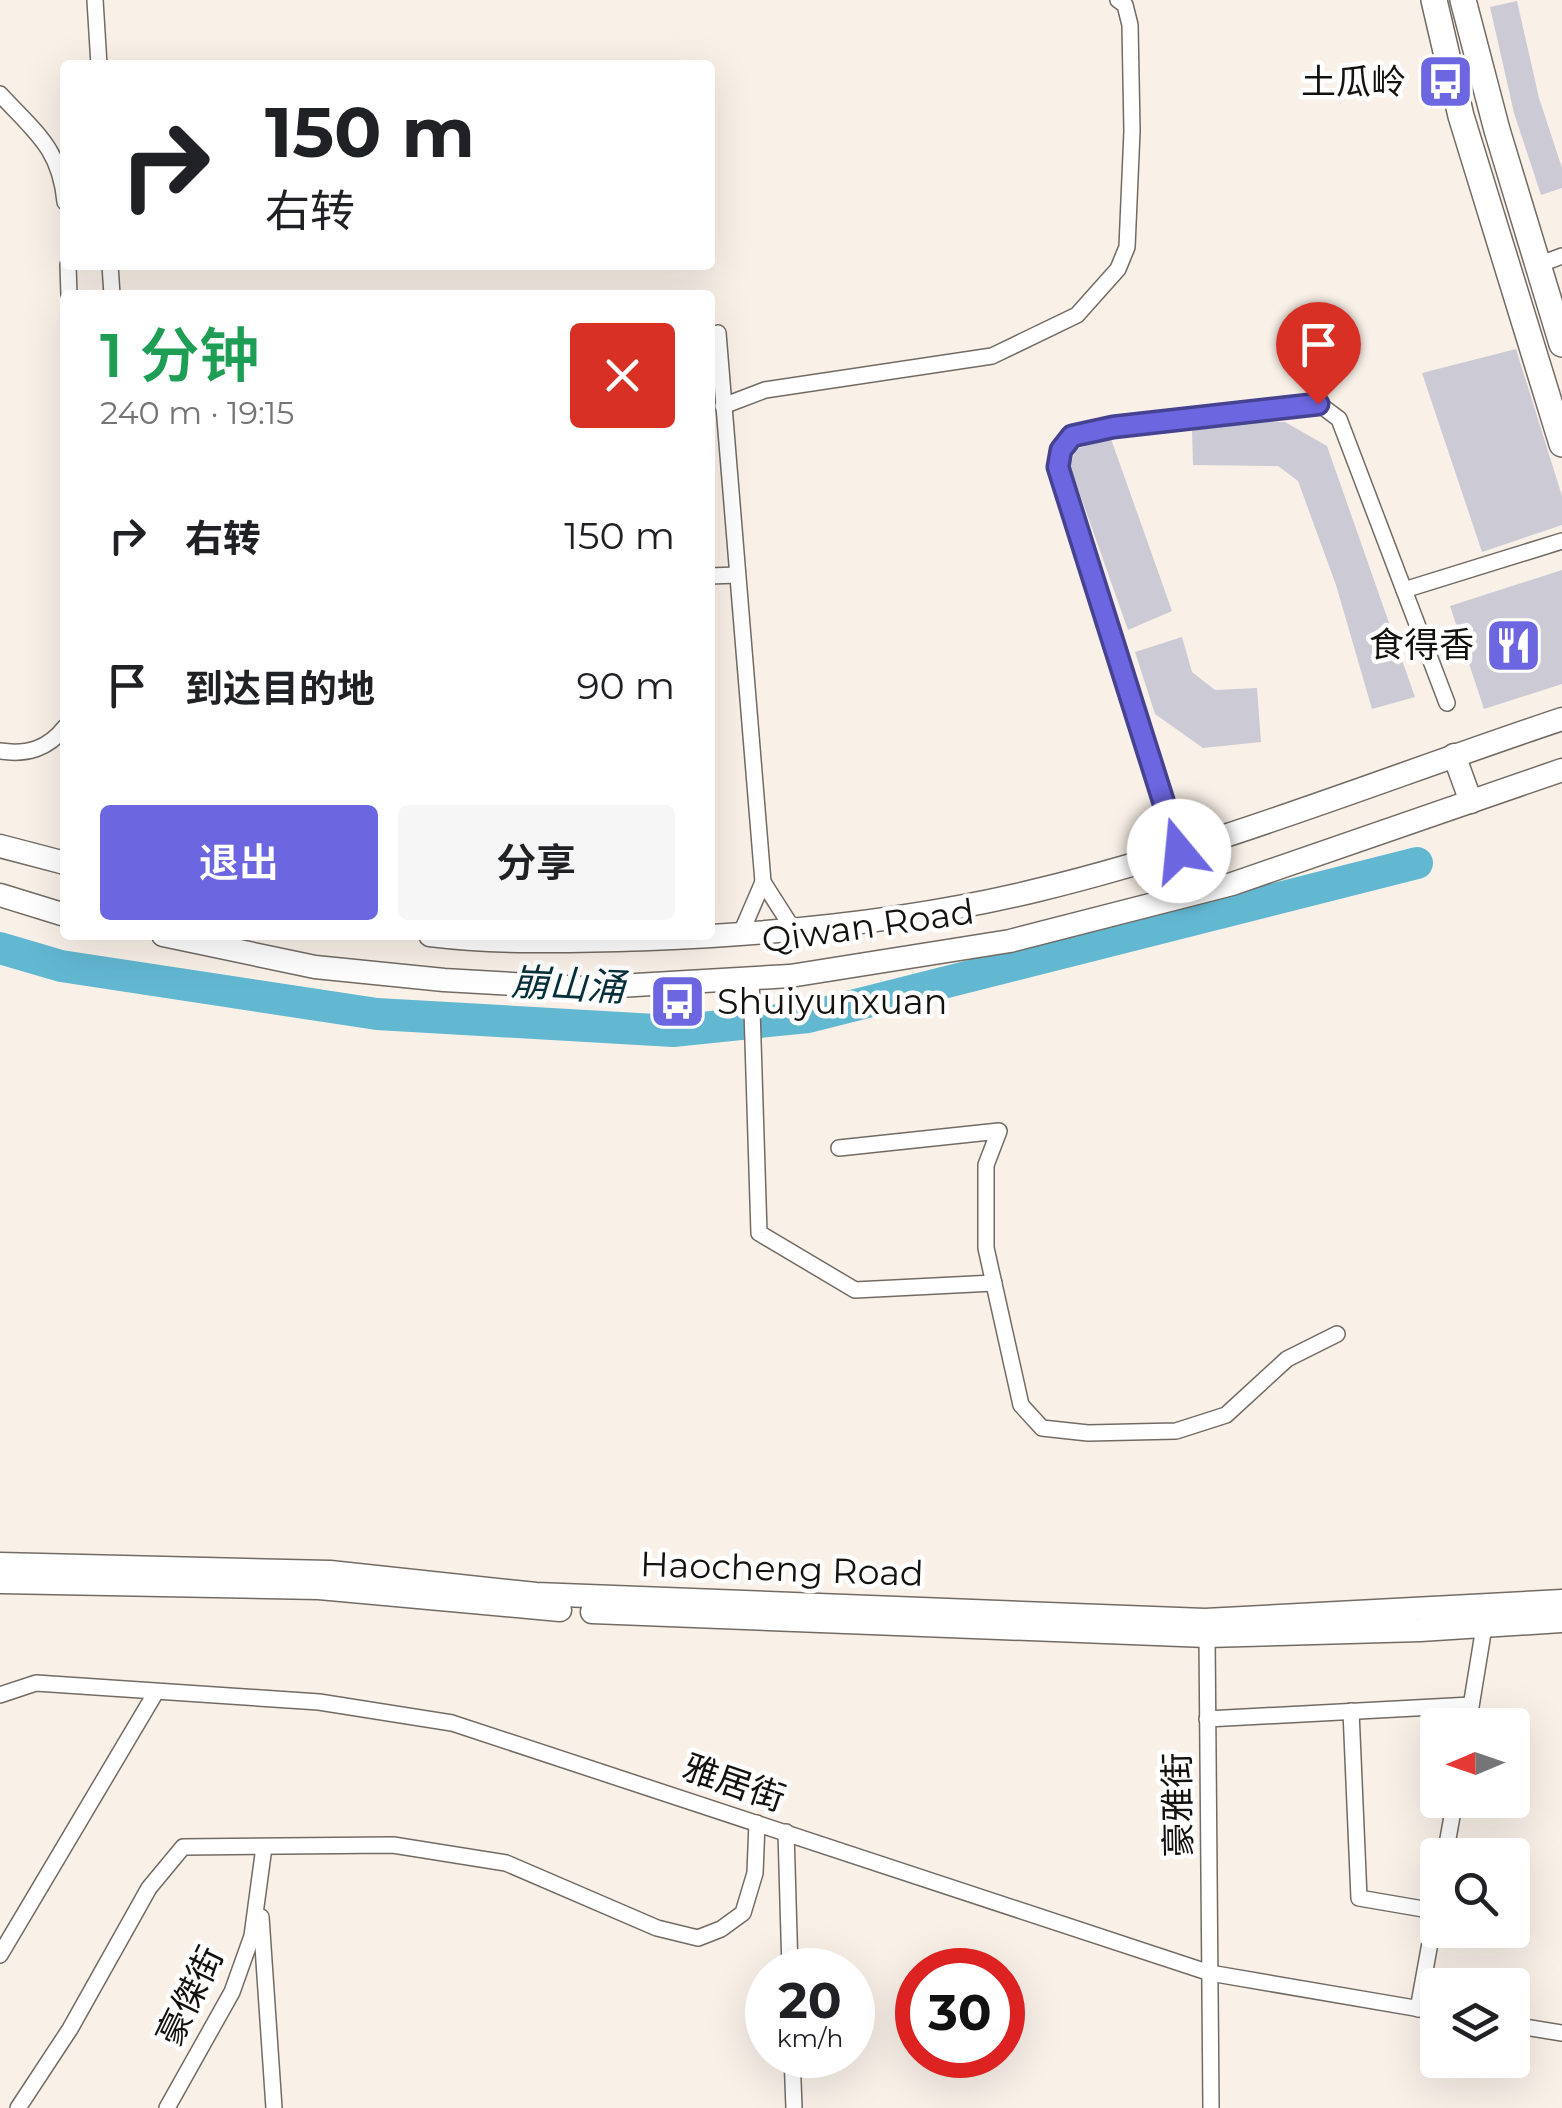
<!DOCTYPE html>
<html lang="zh">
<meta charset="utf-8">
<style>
:root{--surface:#fff;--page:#f6f6f6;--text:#202124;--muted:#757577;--accent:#6c66e0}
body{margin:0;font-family:Montserrat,"Noto Sans SC",sans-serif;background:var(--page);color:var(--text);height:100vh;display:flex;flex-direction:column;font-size:38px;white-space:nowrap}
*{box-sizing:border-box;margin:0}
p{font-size:32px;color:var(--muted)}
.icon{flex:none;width:55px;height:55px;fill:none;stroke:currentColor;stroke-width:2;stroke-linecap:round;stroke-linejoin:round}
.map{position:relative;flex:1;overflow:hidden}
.panel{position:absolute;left:60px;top:290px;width:655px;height:650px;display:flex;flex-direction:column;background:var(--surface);border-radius:10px;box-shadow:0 10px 40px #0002}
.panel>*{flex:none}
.top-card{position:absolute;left:60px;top:60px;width:655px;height:210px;border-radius:10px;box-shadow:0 10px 40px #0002;background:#fff;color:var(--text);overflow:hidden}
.needle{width:65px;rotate:268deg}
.controls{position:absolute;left:1420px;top:1708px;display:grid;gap:20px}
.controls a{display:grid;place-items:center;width:110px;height:110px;border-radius:10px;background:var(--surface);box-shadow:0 10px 40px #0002;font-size:50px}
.speed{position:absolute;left:745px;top:1948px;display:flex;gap:20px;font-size:50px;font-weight:700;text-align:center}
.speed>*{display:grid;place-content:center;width:130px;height:130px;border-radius:50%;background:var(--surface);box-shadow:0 10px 40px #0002;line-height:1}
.speed small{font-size:25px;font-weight:400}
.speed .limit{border:15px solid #d22;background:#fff;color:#111}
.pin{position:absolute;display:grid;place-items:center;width:85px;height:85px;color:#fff;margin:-102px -42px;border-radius:50% 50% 50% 0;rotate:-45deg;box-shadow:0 0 10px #0007}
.pin .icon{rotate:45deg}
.me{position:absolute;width:110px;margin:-55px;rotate:343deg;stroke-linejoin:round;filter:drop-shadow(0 0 8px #0008)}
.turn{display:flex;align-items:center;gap:35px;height:210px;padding:0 40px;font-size:45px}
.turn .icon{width:130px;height:130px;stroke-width:2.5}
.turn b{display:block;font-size:70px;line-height:85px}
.round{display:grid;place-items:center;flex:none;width:105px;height:105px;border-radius:10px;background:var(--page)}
.head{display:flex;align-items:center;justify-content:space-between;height:170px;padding:0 40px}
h1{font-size:60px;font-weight:600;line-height:75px;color:#1e9e55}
.action{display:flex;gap:20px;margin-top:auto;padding:20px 40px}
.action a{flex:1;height:115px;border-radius:10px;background:var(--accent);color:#fff;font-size:40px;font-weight:600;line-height:115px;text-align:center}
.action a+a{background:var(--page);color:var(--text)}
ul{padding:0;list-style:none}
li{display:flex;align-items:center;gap:30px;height:150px;padding:0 40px}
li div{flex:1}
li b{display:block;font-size:38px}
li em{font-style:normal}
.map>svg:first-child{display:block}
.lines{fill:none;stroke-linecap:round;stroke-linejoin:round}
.river{stroke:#62b7d1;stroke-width:32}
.building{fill:#cccad5}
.street-casing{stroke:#726b64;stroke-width:18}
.secondary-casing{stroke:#726b64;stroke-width:25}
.primary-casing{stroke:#726b64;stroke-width:28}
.street{stroke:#fff;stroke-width:15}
.secondary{stroke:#fff;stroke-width:22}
.primary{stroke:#fff;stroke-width:25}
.route-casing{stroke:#464292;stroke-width:25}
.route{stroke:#6c66e0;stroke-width:18}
.labels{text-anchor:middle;stroke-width:9;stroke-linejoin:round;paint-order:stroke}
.poi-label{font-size:35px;fill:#14120f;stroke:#fff;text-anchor:end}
.street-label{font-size:35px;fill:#14120f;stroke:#fff}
.water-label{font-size:38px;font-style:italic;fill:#052f3a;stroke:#fff}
</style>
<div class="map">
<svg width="1562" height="2108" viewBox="0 0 1562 2108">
<rect width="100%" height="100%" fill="#f9f1e8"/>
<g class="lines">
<path class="river" d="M0 948 61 966 377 1014 673 1031 808 1017 1417 863"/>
</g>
<g class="building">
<path d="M1517 1 1539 98 1562 168V188L1541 195 1514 113 1490 7Z"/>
<path d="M1516 349 1562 496V525L1482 552 1422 373Z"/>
<path d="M1256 422H1285L1327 446 1415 697 1372 709 1336 585 1298 481 1278 466 1193 465 1192 429Z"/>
<path d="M1111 439 1172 611 1128 630 1070 466 1076 449Z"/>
<path d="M1562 570V684L1484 709 1450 606Z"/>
<path d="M1182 637 1192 672 1215 690 1257 688 1261 742 1203 748 1155 714 1135 652Z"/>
</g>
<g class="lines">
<defs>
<g id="street">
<path d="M95 0 99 65"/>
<path d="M0 94C35 132 60 148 65 202"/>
<path d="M68 265 69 295"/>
<path d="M110 265 112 295"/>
<path d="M1538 265 1562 256"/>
<path d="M718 333 763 882 793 929"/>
<path d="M723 406 765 390 992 356 1077 315 1118 269 1127 247 1132 131 1130 25 1125 5 1118 0"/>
<path d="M710 576 737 575"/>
<path d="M1404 590 1562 541"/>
<path d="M0 751C27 755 48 749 65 727"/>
<path d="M1179 851 1059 467 1061 450 1072 435 1113 427 1319 404 1339 419 1447 703"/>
<path d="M741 933 763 882"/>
<path d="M751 978 759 1233 855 1290 994 1283"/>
<path d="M839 1148 999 1131 986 1165V1248L1021 1405 1042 1428 1088 1433 1176 1431 1226 1415 1287 1359 1337 1334"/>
<path d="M1207 1636 1211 2108"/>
<path d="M0 1695 36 1683 319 1702 452 1723 1210 1973 1438 2012"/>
<path d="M1351 1711 1359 1898 1435 1911"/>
<path d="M1207 1719 1471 1705"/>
<path d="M1468 1725 1484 1627"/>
<path d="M786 1832 790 1970"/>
<path d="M1445 1855 1455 1800"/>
<path d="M261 1917 274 2108"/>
<path d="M0 1955 156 1692"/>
<path d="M1418 2009 1438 1899"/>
<path d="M1512 2025 1562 2033"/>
<path d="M792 2055 794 2108"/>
<path d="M18 2108 70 2029 149 1888 183 1847 393 1845 506 1863 657 1928 698 1938 721 1929 743 1913 755 1873 757 1823"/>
<path d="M167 2108 232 1992 252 1936 264 1847"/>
</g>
<g id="secondary">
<path d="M1454 755 1471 802"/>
<path d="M0 846 65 863"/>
<path d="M0 895 65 915"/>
<path d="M163 935 315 967 444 980 584 988 790 976 1010 941 1232 884 1562 770"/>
<path d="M430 935C503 944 576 941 649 939 779 934 912 921 1038 890 1216 847 1388 777 1562 719"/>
<path d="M0 1564 330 1572 536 1594 1205 1620 1562 1601"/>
<path d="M0 1582 319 1588 560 1610"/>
<path d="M592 1612 1207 1636 1420 1630 1562 1621"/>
</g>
<g id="primary">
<path d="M1434 0 1461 116 1562 444"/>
<path d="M1463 0 1497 130 1562 344"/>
</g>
</defs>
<use href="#street" class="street-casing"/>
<use href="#secondary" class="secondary-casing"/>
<use href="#primary" class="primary-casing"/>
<use href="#street" class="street"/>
<use href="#secondary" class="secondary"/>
<use href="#primary" class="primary"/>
</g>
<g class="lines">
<defs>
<path id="route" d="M1179 851 1058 467 1061 450 1072 436 1113 427 1318 404"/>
</defs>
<use href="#route" class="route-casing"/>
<use href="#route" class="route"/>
</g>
<defs>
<symbol id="bus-square" viewBox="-11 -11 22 22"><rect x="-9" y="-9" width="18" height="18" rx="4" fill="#6c66e0" stroke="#fff"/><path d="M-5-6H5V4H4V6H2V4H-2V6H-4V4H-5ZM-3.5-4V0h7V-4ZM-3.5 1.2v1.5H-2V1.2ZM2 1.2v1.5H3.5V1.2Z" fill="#fff"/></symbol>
<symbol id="restaurant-square" viewBox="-11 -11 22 22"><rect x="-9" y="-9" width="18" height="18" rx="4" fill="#6c66e0" stroke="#fff"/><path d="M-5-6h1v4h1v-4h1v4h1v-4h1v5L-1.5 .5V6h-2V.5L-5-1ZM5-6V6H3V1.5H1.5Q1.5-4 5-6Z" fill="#fff"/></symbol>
</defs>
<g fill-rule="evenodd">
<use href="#bus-square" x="1414" y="50" width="63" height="63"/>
<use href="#restaurant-square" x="1482" y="614" width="63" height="63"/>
<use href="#bus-square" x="646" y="970" width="63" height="63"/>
</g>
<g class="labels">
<g class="poi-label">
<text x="1406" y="94">土瓜岭</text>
<text x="1474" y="657">食得香</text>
<text x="717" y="1014" text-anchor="start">Shuiyunxuan</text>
</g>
<g class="street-label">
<text transform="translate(868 926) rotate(-8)" y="12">Qiwan Road</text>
<text transform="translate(782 1569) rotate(2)" y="12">Haocheng Road</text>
<text transform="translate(734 1783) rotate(19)" y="12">雅居街</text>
<text transform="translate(1178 1805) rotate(-91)" y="12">豪雅街</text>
<text transform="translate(190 1996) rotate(-64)" y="12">豪傑街</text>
</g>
<g class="water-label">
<text transform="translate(568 985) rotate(3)" y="13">崩山涌</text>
</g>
</g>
</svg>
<div class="controls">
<a><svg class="needle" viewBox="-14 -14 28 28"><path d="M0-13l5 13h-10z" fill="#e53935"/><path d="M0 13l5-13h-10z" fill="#757577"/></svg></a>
<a><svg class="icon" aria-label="search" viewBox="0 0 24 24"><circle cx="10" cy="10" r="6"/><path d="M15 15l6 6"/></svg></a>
<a><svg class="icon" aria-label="layers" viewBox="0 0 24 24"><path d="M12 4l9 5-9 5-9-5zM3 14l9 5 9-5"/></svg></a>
</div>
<div class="speed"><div>20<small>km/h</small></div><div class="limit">30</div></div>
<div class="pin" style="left:1318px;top:404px;background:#d93025"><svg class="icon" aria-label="arrive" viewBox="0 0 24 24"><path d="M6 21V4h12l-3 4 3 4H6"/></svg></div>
<svg class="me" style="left:1179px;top:851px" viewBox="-20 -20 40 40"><circle r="19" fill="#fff"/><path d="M0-13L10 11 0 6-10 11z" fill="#6c66e0"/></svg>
<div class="top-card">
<div class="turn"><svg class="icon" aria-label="right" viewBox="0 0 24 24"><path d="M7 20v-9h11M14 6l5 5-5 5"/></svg><div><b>150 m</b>右转</div></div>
</div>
<section class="panel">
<div class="head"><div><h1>1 分钟</h1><p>240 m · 19:15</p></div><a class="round" style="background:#d93025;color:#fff"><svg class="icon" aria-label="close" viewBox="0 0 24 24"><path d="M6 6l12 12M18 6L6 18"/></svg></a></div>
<ul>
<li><svg class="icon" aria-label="right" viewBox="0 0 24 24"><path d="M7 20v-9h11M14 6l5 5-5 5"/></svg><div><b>右转</b></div><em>150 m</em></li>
<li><svg class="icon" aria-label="arrive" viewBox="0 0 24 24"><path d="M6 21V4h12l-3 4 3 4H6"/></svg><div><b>到达目的地</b></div><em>90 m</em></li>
</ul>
<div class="action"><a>退出</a><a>分享</a></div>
</section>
</div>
